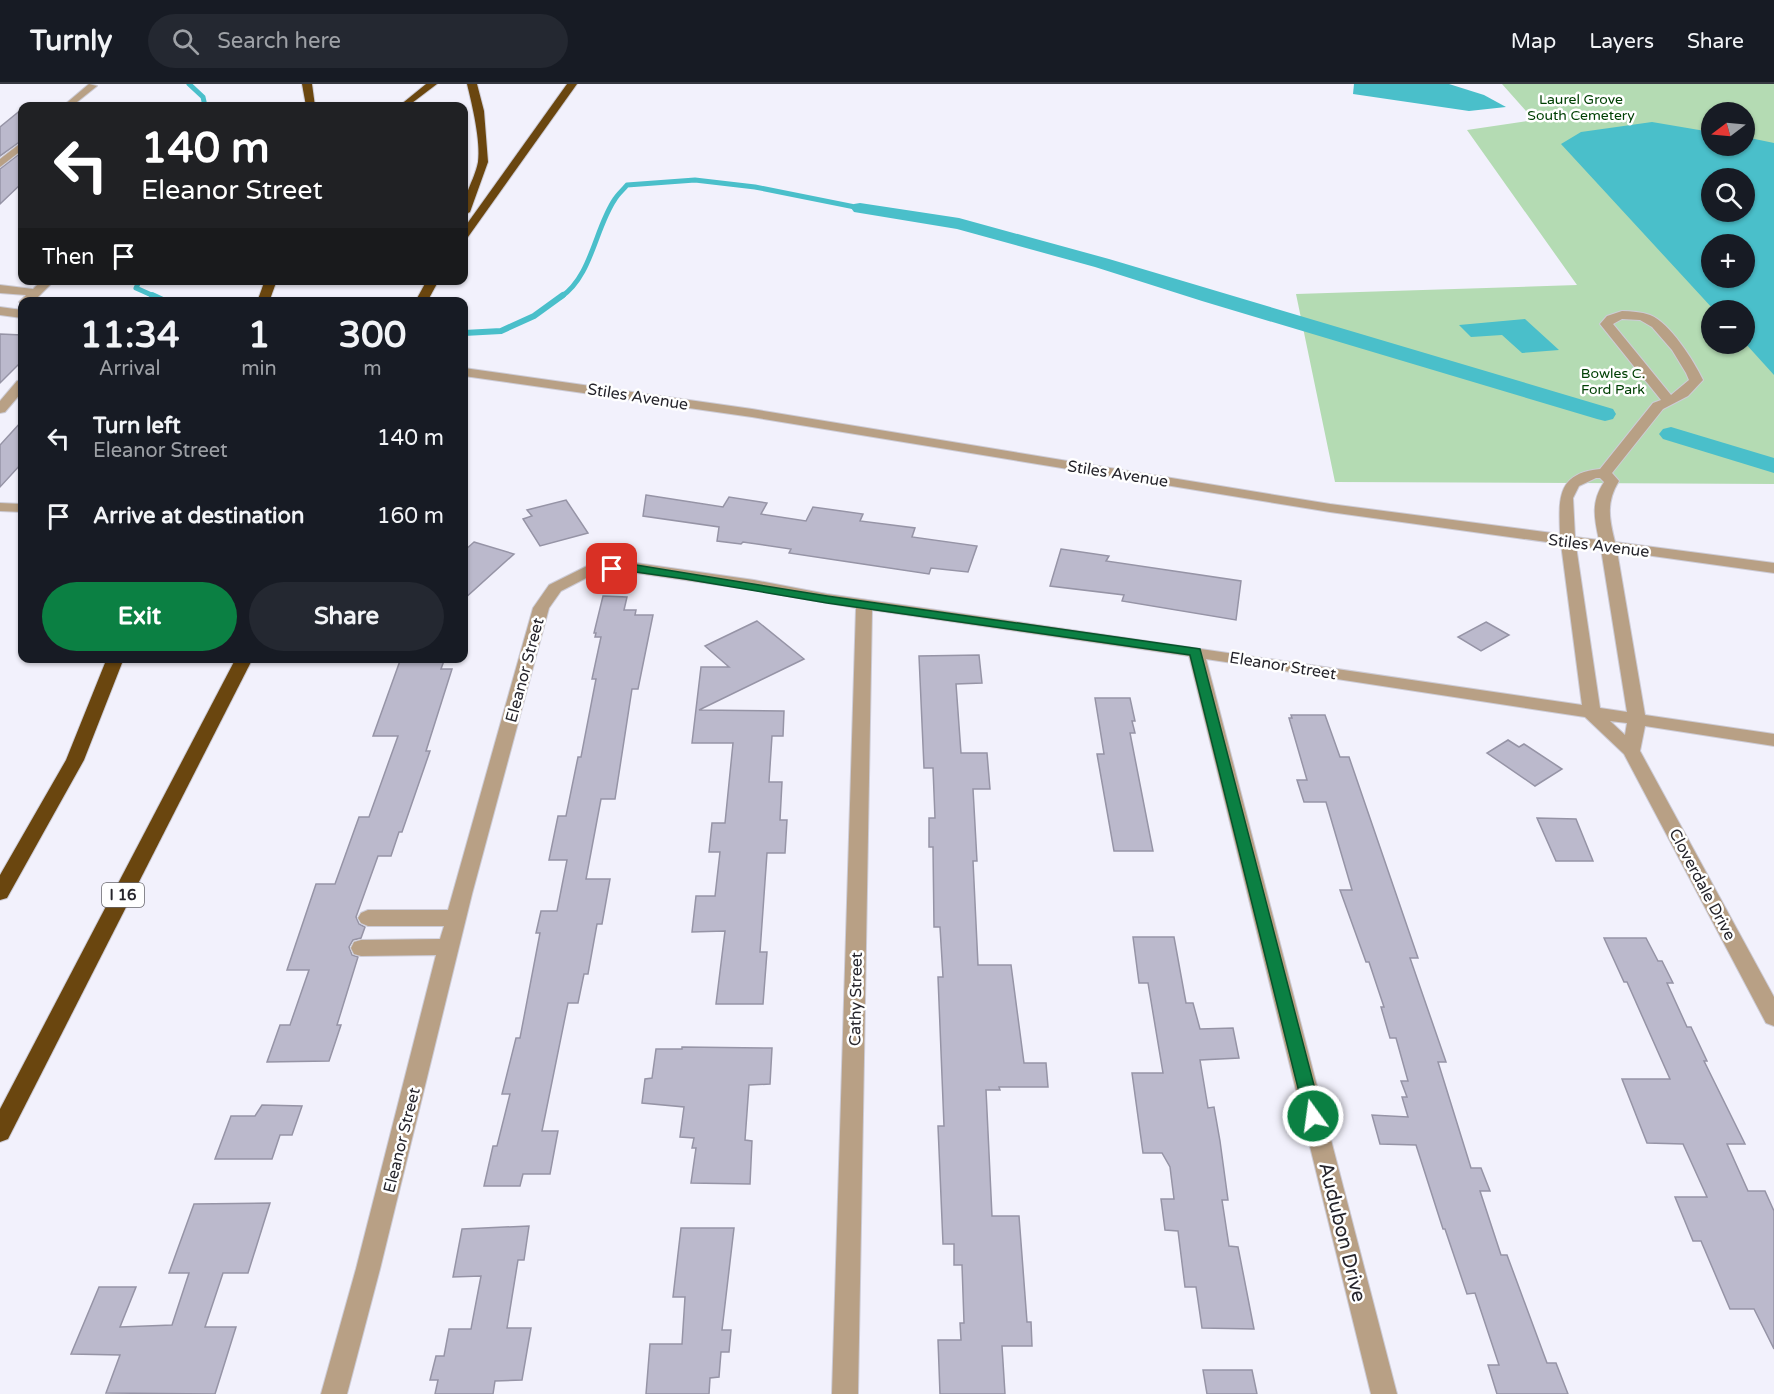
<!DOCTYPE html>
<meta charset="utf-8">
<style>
:root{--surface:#171b24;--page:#242831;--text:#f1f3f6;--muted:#9ea1a6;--line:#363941;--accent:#0b8043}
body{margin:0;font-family:"Varela Round",sans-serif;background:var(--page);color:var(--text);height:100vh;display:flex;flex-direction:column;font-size:22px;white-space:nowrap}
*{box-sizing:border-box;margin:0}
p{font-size:20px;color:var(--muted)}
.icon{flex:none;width:33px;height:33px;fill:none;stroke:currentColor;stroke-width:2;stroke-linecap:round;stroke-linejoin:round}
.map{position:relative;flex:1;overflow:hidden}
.panel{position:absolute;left:18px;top:213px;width:450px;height:366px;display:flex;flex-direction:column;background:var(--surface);border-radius:12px;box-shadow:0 2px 4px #0004}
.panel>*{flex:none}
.banner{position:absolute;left:18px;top:18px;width:450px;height:183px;border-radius:12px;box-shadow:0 2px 4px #0004;background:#202124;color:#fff;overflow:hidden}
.needle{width:39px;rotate:254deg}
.controls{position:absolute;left:1701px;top:18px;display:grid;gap:12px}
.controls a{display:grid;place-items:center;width:54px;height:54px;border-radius:50%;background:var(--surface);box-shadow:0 2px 4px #0004;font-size:30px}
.pin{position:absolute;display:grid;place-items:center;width:51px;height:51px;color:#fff;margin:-26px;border-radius:12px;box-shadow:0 3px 9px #0006}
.me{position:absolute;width:66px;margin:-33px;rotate:346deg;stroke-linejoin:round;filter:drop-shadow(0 0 4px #0008)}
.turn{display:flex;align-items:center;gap:21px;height:126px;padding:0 24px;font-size:27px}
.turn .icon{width:78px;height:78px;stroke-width:2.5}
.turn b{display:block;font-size:42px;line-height:51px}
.then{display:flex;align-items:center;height:57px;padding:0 24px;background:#0003;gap:12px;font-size:22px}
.eta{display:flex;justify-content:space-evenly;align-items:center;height:102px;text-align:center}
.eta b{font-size:36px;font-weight:700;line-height:42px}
.cta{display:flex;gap:12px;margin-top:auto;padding:12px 24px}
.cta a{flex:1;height:69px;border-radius:36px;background:var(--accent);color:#fff;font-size:24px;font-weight:700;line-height:69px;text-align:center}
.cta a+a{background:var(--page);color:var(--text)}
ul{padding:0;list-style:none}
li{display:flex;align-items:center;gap:18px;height:78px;padding:0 24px}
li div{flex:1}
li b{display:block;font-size:22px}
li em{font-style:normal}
header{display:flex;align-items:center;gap:36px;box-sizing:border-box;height:84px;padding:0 30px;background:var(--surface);border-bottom:2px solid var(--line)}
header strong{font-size:28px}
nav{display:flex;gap:33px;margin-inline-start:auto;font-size:21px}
.search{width:420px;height:54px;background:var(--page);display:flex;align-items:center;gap:15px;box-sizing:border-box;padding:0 21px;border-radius:33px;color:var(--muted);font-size:22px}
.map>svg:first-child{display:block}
.green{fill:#b4dbb3;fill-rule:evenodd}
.water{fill:#4abfca;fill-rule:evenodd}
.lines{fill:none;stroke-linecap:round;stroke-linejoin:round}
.stream-far1{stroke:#4abfca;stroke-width:5}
.stream{stroke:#4abfca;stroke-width:6}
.canal{fill:#4abfca;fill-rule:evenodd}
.building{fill:#bbb9cc;stroke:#9694a6;stroke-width:1.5}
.minor-casing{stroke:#cdccd7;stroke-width:2}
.highway-casing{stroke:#cdccd7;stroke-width:2}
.minor{fill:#b8a085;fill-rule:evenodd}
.highway{fill:#6a460f;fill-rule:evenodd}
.route{fill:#0b8043;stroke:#07532c;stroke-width:1.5}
.labels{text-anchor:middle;stroke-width:5;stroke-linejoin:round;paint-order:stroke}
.far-park-label{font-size:14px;fill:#004004;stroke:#fff}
.shield{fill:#fff;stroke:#67666b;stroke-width:1.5}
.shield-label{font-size:15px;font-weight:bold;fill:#26252c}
.street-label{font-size:16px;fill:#26252c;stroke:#fff}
.near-street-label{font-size:20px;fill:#26252c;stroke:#fff}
</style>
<header>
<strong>Turnly</strong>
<div class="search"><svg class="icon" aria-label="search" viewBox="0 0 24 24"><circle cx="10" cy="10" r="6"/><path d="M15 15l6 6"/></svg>Search here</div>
<nav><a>Map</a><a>Layers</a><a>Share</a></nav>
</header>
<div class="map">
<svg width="1774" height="1310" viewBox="0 0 1774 1310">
<rect width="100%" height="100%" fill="#f2f1fc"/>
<path class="green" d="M1502 0H1774V400L1335 398 1296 210 1577 201 1467 46 1534 36ZM1712 28H1744V62H1712ZM1712 94H1744V128H1712ZM1712 160H1744V194H1712ZM1712 226H1744V260H1712Z"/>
<g class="water">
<path d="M1354 0H1449L1484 11 1506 23 1469 27 1353 10Z"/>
<path d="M1652 38 1711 48 1712 62H1744L1745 53 1774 59V291L1745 259 1744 226H1714L1561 60 1581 48ZM1712 94H1744V128H1712ZM1712 160H1744V194H1712Z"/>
<path d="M1525 235 1559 266 1522 269 1502 251 1471 253 1459 241Z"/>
</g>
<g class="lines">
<g class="stream-far1">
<path d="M189 0 203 13 205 22"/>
<path d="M140 196 136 204 156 213"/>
<path d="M561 213C592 192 595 144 615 115 618 110 623 106 627 101L695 96 755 103 860 124"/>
</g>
<g class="stream">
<path d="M152 211 167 218"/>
<path d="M464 249 501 247 534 232 563 211"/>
</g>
<g class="canal">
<path d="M860 119 959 134 1109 175 1613 325 1616 330 1613 335 1605 337 1597 335 1202 217 1095 183 957 145 854 128 851 124 854 120Z"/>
<path d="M1671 343 1774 374V389L1663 355 1659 350 1663 345Z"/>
</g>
</g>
<g class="building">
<path d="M22 25V56L0 72V43Z"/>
<path d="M22 68V99L0 120V85Z"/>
<path d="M0 250 22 251V277L0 299Z"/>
<path d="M22 337V379L0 403V361Z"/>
<path d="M646 411 723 423 729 413 767 419 761 430 806 437 813 423 863 430 860 437 915 444 912 453 977 462 968 488 931 484 929 490 856 479 789 469 791 465 743 458 741 460 717 457 719 443 643 432Z"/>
<path d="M566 416 588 449 540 462 523 435 532 432 527 426Z"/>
<path d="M474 458 514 470 464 515V467Z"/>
<path d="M1061 465 1109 472 1106 477 1241 497 1236 536 1122 517 1124 511 1050 502Z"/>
<path d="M603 512 627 513 624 526H636L635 531H653L638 605H632L615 715H601L586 795H610L602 840H597L588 890H584L578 919H568L542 1047H558L550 1090H523L520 1102H484L493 1062H497L510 1010H502L516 954H520L540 849H536L541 827H557L567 776H549L558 732H566L578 673H581L596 595H592L601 553H595L596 549H594Z"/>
<path d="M757 537 804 575 699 626 784 627 783 652H772L769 698H782L780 736H787L785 769H767L760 868H767L763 920H716L725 847 692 848 696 812H715L720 768H709L712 739H725L733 659H692L701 583H729L705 562Z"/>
<path d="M1486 538 1509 551 1481 567 1458 553Z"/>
<path d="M979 571 982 599 956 600 961 669H987L990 705H973L977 777H973L978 881H1011L1024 979H1046L1048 1003H999L1000 1006H986L992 1132H1019L1027 1238H1031L1032 1262H1002L1005 1310H940L938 1256H961L960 1239H964L962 1181H954V1160H943L938 1042H944L938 893H943L940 843H934L933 763H929V734H935L933 684H924L919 572Z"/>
<path d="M401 574H445L441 585H452L426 667H430L402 748H399L391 772H378L356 833 359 840 365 843 361 854 353 856 349 863 352 871 358 873 337 941H341L329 977 267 978 280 941H290L309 886H287L316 800H335L359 733H369L398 652H373Z"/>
<path d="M1095 614H1130L1135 637H1132L1135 649H1130L1153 767H1114L1097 670H1104Z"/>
<path d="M1291 631H1325L1340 673H1349L1418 874H1410L1446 978H1438L1471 1084H1481L1490 1107H1480L1501 1171H1507L1547 1279H1556L1568 1310H1497L1488 1281H1499L1475 1209 1467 1210 1445 1145H1443L1416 1061 1380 1060 1372 1031 1408 1033 1402 1013H1407L1401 997H1408L1396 954H1390L1381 923H1384L1369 878H1366L1340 806H1352L1326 718H1304L1297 696H1307L1289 634H1292Z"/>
<path d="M1508 656 1519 663 1524 660 1562 685 1535 702 1487 669Z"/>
<path d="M1537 734 1576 735 1593 777H1556Z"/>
<path d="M1133 853H1174L1186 919H1193L1200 945 1233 944 1239 974 1200 976 1208 1024 1214 1023 1220 1057 1228 1116H1222L1229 1162 1238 1163 1254 1245 1202 1244 1196 1203H1185L1178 1147 1165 1146 1161 1115H1174L1170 1083 1162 1069H1143L1132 989H1163L1148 899H1139Z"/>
<path d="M1604 854H1646L1658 877H1662L1673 899H1667L1687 943H1691L1707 977H1704L1745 1060H1727L1748 1107H1765L1774 1127V1265L1754 1225H1730L1701 1157H1693L1675 1113H1707L1683 1060 1647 1059 1622 995H1670L1627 898H1624Z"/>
<path d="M682 963 772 964 770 1000 749 1001 745 1056 752 1057 750 1100 691 1099 696 1064H692L694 1054 680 1053 684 1023 642 1019 645 995 652 994 656 965H682Z"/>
<path d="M262 1021 302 1022 292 1051H280L272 1075H215L231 1032H255Z"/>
<path d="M270 1119 248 1189H223L205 1243H236L215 1310 106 1309 120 1271 71 1270 99 1203H136L120 1243 172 1241 189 1189H169L194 1120Z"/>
<path d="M529 1142 524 1176H518L507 1244H531L522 1296 495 1297 493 1310H435L438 1296H430L436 1272H444L449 1245H471L481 1192 453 1193 462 1145Z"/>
<path d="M681 1144H734L722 1246H731L729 1268H721L719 1293 710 1294 709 1310H646L650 1260H682L685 1213H673Z"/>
<path d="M1203 1286H1252L1257 1310H1207Z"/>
</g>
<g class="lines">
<defs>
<g id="minor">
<path d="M89 0 97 2 72 22H63Z"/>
<path d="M22 58V66L0 83V75Z"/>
<path d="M42 196H55L33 218H22V221L19 218 26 211 0 209V201L33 205Z"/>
<path d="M0 223 22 226V234L0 231Z"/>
<path d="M1622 227C1631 227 1641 228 1650 231 1670 239 1694 277 1703 296L1688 312 1663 325 1612 389 1619 397C1606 418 1609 434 1615 458L1774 479V489L1617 467 1645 631 1774 650V662L1645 642 1640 667 1774 913V942L1766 939 1624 670 1585 633 1206 575 1397 1310H1371L1189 572 872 526 858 1310H832L856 524 754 506 636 489 592 491 561 507 549 524 472 810 380 1185 347 1310H321L356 1185 436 871 361 872 354 870 351 864 354 858 361 856 440 855 444 842H368L361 839 358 834 361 829 368 826H448L533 524 549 501 589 481 636 479 754 496 827 510 1582 621 1561 460 1330 428 752 333 464 292V284L752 325 1330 420 1560 450C1559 416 1556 389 1600 385L1653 319 1661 316 1600 240 1607 232ZM1622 235 1640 236 1652 243 1672 266 1686 289 1689 296 1671 311 1613 240ZM1596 394H1600L1604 398C1591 418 1594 433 1599 456L1575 453 1573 414 1579 402ZM1576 462 1601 465 1627 628 1600 624ZM1610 637 1627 639 1625 651Z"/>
<path d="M22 296V308L5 328 0 329V317L17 297Z"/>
<path d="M0 419 22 420V428L0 427Z"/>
</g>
<g id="highway">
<path d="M302 0H312L315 22H306Z"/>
<path d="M426 0H437L408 22H399Z"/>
<path d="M467 0H477L484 27 488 78 470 128 464 131C462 111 474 98 478 78 481 58 472 20 467 0Z"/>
<path d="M567 0H577L468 153 464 154V144Z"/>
<path d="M265 196H277L269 218H257Z"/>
<path d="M427 196H439L427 218H415Z"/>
<path d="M107 574H124L84 676 7 814 0 816V791L66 676Z"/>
<path d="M236 574H253L8 1055 0 1058V1025Z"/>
</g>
</defs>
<use href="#minor" class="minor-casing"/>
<use href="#highway" class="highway-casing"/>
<use href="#minor" class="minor"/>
<use href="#highway" class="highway"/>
</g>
<path class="route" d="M636 481 827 512 1200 565 1322 1032 1319 1037 1313 1039 1307 1037 1305 1032 1190 571 827 519 685 495 636 488 612 489 606 485 612 482Z"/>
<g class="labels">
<g class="far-park-label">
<text x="1581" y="20">Laurel Grove<tspan x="1581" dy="16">South Cemetery</tspan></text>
<text x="1613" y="294">Bowles C.<tspan x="1613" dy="16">Ford Park</tspan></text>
</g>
<rect class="shield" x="102" y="799" width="42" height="24" rx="4.5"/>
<g class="shield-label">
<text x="123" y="816">I 16</text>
</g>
<g class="street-label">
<text transform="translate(638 312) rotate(9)" y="6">Stiles Avenue</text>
<text transform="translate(1118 389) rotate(9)" y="6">Stiles Avenue</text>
<text transform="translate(1599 461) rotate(7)" y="6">Stiles Avenue</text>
<text transform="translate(1283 581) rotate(9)" y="6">Eleanor Street</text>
<text transform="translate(524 586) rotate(-75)" y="6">Eleanor Street</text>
<text transform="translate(1703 800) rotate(62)" y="6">Cloverdale Drive</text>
<text transform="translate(855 915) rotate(-89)" y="6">Cathy Street</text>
<text transform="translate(401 1056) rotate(-76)" y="6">Eleanor Street</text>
</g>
<g class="near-street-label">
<text transform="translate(1343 1148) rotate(76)" y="7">Audubon Drive</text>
</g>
</g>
</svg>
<div class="controls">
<a><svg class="needle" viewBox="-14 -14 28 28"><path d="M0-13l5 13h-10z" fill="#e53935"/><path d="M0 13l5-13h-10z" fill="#9ea1a6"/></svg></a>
<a><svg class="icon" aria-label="search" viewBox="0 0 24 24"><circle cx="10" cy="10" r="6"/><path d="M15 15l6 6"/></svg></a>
<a>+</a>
<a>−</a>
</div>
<div class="pin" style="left:612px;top:485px;background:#d93025"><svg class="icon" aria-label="arrive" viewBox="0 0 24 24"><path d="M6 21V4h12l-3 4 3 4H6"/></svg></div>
<svg class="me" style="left:1313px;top:1032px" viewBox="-20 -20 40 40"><circle r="17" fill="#0b8043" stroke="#fff" stroke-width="3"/><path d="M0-11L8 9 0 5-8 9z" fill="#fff"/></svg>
<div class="banner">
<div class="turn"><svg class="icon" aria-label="left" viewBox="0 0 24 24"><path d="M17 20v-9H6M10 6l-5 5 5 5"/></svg><div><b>140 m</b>Eleanor Street</div></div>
<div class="then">Then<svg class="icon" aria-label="arrive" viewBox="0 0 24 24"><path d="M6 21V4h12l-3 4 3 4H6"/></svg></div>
</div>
<section class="panel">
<div class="eta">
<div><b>11:34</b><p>Arrival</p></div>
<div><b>1</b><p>min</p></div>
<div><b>300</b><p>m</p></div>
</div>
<ul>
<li><svg class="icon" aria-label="left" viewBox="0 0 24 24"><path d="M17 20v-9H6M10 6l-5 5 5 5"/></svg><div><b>Turn left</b><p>Eleanor Street</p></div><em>140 m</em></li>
<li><svg class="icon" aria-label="arrive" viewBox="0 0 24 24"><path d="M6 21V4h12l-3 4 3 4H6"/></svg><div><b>Arrive at destination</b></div><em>160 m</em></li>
</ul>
<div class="cta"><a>Exit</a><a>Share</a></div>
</section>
</div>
